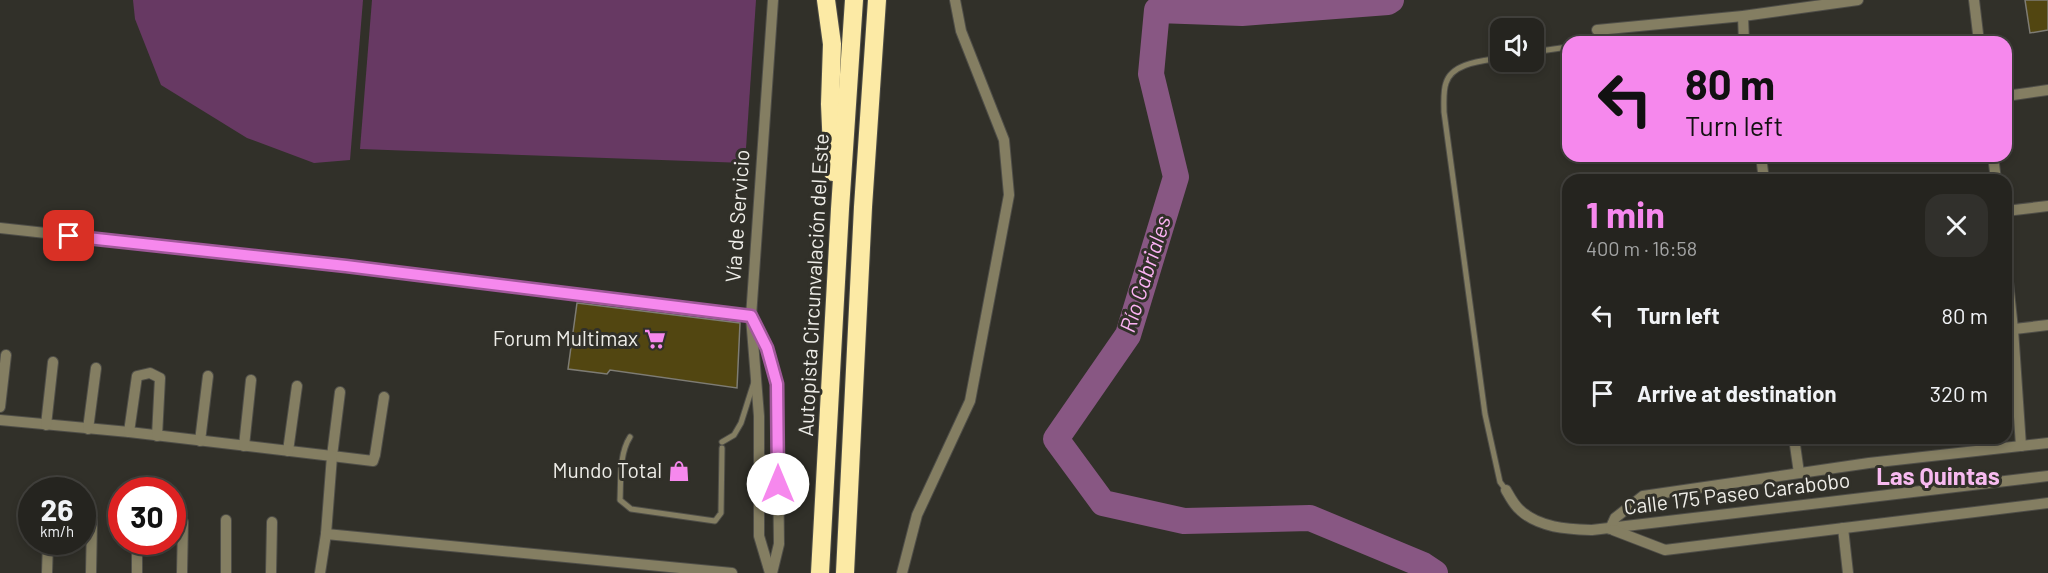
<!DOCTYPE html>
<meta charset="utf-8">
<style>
:root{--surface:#25241f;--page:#31302c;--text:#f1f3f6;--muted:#a3a4a4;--line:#42413d;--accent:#f688ed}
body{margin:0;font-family:Barlow,sans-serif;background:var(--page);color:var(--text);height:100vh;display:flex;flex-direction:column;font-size:22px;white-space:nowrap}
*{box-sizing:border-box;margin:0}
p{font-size:20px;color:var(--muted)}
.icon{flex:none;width:33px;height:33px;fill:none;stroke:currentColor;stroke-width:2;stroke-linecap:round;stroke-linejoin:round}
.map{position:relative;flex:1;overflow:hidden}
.panel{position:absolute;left:1562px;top:174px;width:450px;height:270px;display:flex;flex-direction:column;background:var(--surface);border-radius:18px;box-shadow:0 3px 9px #0003,0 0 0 2px var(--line)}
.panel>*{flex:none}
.guide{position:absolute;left:1562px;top:36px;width:450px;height:126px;border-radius:18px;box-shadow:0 3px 9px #0003,0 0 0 2px var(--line);background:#f688ed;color:#111;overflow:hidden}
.controls{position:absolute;left:1490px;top:18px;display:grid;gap:12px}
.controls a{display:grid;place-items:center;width:54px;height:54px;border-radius:12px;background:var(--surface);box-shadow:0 3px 9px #0003,0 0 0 2px var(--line);font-size:30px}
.speed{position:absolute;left:18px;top:477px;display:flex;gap:12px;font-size:30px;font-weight:700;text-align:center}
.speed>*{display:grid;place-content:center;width:78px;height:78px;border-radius:50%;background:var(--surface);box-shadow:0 3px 9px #0003,0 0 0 2px var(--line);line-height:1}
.speed small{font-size:15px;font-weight:400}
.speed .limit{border:9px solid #d22;background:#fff;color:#111}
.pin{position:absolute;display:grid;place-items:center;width:51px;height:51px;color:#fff;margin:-26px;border-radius:12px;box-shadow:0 3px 9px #0006}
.me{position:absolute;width:66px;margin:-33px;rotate:0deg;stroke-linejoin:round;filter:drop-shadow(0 0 4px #0008)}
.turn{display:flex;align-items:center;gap:21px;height:126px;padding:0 24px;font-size:27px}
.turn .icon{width:78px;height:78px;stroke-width:2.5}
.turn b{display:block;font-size:42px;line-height:51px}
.round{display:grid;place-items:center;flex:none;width:63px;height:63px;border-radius:18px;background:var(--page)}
.summary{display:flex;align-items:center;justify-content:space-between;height:102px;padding:0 24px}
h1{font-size:36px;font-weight:700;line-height:45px;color:var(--accent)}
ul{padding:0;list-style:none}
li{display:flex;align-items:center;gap:18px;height:78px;padding:0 24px}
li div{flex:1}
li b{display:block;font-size:22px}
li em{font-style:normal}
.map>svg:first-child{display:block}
.green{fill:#673963}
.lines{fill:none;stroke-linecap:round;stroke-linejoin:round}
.river{stroke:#885783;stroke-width:26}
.building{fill:#524611;stroke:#7e7c74;stroke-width:1.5}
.lane-casing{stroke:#4f4e48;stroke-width:7}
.street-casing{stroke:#4f4e48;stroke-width:12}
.highway-casing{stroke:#4f4e48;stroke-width:20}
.lane{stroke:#847e62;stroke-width:5}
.street{stroke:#847e62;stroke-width:10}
.highway{stroke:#fceaa5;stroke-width:18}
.route-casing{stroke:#a0589a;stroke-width:15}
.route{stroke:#f688ed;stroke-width:10}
.labels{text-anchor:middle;stroke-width:6;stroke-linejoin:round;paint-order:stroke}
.street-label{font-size:21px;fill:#eeede8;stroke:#313029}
.poi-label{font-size:21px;fill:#eeede8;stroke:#313029;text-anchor:end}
.water-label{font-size:22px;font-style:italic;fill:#fcb3f4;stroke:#313029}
.quarter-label{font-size:24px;font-weight:bold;fill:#f7baf0;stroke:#313029}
</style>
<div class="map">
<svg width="2048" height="573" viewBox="0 0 2048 573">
<rect width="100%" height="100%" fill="#313029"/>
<g class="green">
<path d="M133 0H363L350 160 314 163 247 138 161 85 135 19Z"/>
<path d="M372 0H756L745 163 360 149Z"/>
</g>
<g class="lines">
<path class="river" d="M1391 0 1388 2 1242 13 1157 10 1151 74 1176 177 1128 335 1056 439 1103 503 1184 521 1310 518 1423 565 1435 573"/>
</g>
<g class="building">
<path d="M2025 0H2048V30L2030 33Z"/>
<path d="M577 303 740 323 737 388 610 370 607 374 568 369Z"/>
</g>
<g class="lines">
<defs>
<g id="lane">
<path d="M1533 52 1568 47"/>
<path d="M1500 58C1482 61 1452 63 1446 83 1443 91 1444 103 1444 112L1485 414 1500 482 1506 490"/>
<path d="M630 437C619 454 621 480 620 500L631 509 715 521 721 513 722 448"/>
<path d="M722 442 734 435 741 423 754 382"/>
<path d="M759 455 777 463"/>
</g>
<g id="street">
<path d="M1974 0 1979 42"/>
<path d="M1743 16 1744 42"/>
<path d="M1597 30 1743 16 1858 0"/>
<path d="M2006 96 2048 90"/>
<path d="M1761 156 1764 180"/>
<path d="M1993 156 1996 180"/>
<path d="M2006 211 2048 206"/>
<path d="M0 228 346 266 751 317"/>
<path d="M2006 263 2013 329 2021 446"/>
<path d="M754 322 767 348 777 384 779 544 772 573"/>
<path d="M2006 330 2048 325"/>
<path d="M340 392 332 456 373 461 375 455 384 397"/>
<path d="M0 407 6 355"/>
<path d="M0 420 129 432 332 456 326 534 320 573"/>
<path d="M46 425 53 362"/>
<path d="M88 429 96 368"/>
<path d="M129 432 137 376 150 373 160 378 157 436"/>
<path d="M1794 438 1799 473"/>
<path d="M200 441 208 376"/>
<path d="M244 446 251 380"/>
<path d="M288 451 297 386"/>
<path d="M1506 490C1510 497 1514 505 1520 510 1539 528 1568 529 1592 530L2048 476"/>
<path d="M1843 528 1848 573"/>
<path d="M1610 529 1615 518 1643 496 1869 463 2048 443"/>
<path d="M1613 530 1665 550 2048 503"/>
<path d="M326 534 732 573"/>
<path d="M47 573 48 542"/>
<path d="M91 573 92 521"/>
<path d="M137 573V542"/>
<path d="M182 573 183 522"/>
<path d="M226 573V520"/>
<path d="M271 573 272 522"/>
<path d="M770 573 759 536V416L751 317 773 0"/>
<path d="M902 573 917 515 970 401 1009 195 1004 140 961 31 955 0"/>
</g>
<g id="highway">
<path d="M826 0 832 44 830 104 833 172"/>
<path d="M820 573 840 209 854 0"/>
<path d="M845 573 863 207 877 0"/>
</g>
</defs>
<use href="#lane" class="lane-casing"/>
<use href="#street" class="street-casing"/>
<use href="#highway" class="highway-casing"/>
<use href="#lane" class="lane"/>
<use href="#street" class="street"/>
<use href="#highway" class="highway"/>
</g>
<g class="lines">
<defs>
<path id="route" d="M69 236 346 266 751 316 767 348 777 384 778 484"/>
</defs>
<use href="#route" class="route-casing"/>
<use href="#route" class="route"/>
</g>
<defs>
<symbol id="supermarket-bare" viewBox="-9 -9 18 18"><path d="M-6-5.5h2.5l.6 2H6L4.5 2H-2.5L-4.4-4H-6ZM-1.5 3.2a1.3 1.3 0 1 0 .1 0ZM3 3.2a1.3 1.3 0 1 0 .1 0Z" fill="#f688ed" stroke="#313029" stroke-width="2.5" paint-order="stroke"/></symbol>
<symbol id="shop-bare" viewBox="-9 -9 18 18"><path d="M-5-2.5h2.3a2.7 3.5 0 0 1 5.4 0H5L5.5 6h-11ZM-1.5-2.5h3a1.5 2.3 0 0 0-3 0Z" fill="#f688ed" stroke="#313029" stroke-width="2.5" paint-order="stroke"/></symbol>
</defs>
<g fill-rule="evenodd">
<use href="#supermarket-bare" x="640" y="324" width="30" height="30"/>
<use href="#shop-bare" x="664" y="456" width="30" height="30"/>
</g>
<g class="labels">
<g class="street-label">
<text transform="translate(738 216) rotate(-86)" y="7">Vía de Servicio</text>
<text transform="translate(814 285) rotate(-87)" y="7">Autopista Circunvalación del Este</text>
<text transform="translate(1737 494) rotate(-7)" y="7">Calle 175 Paseo Carabobo</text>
</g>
<g class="poi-label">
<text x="638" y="346">Forum Multimax</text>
<text x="662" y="478">Mundo Total</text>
</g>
<g class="water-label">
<text transform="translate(1145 274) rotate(-72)" y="8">Río Cabriales</text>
</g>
<g class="quarter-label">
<text x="1938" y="485">Las Quintas</text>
</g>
</g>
</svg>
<div class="controls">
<a><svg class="icon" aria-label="sound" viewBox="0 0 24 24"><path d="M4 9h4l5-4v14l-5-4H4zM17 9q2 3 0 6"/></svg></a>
</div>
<div class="speed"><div>26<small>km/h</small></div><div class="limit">30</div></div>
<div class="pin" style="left:69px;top:236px;background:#d93025"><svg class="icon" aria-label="arrive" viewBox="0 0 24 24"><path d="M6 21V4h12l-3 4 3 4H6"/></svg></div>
<svg class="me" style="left:778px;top:484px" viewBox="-20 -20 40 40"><circle r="19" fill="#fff"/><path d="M0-13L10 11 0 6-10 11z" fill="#f688ed"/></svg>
<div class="guide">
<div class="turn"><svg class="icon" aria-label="left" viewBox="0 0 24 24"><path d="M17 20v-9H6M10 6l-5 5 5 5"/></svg><div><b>80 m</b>Turn left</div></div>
</div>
<section class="panel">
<div class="summary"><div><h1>1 min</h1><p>400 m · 16:58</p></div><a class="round"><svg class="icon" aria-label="close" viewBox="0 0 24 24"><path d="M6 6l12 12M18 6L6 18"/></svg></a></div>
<ul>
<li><svg class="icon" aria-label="left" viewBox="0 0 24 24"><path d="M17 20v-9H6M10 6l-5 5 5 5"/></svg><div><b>Turn left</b></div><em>80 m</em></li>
<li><svg class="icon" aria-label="arrive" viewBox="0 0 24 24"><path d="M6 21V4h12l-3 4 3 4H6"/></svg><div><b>Arrive at destination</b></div><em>320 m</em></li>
</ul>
</section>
</div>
